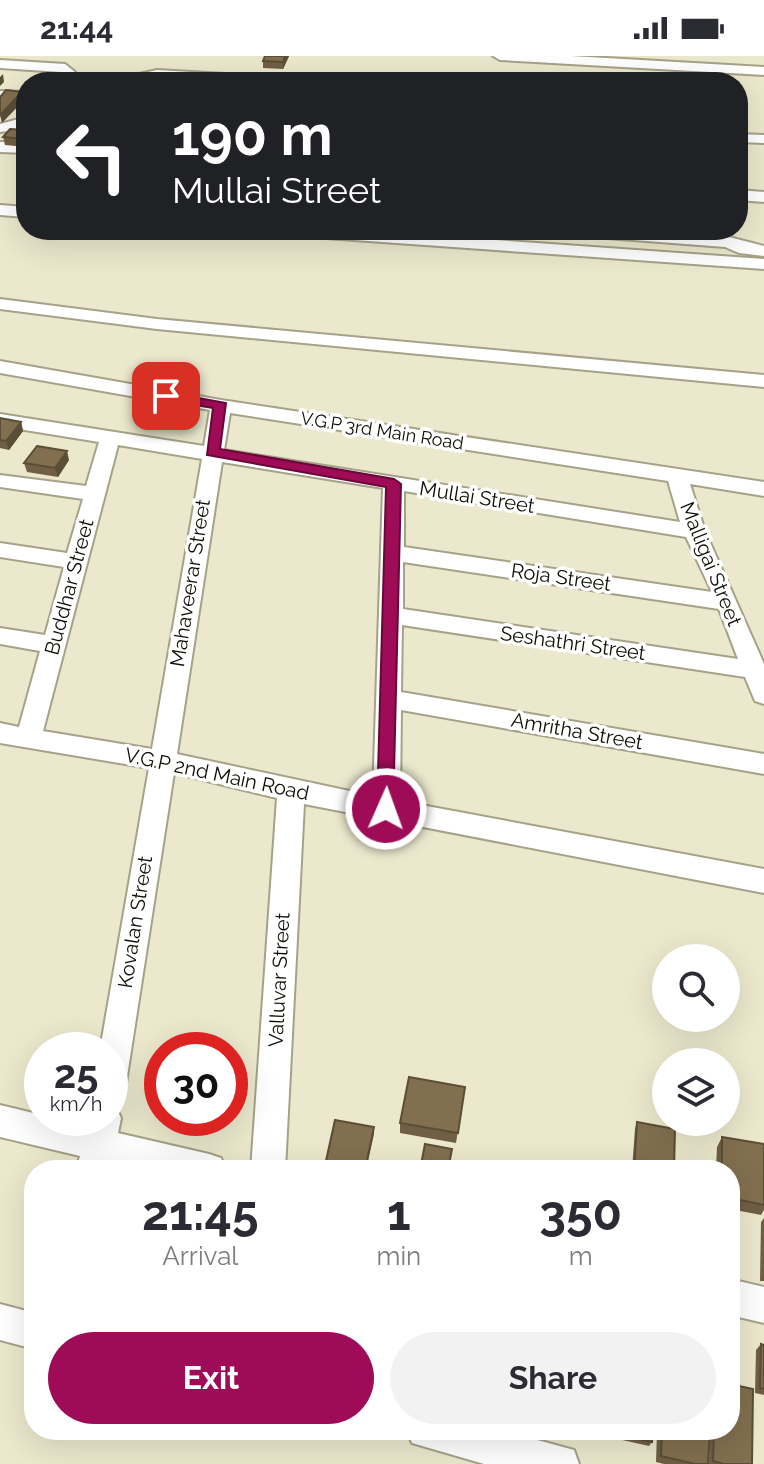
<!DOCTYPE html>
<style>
:root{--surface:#fff;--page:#f2f2f3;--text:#2b2b33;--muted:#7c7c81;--accent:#9e0c57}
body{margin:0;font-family:Raleway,sans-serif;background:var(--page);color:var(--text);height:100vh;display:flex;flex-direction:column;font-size:30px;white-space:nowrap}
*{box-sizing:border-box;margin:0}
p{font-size:26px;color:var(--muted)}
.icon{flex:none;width:44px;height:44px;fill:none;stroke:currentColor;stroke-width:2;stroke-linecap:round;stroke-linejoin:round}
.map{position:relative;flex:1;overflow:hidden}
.sheet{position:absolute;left:24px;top:1104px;width:716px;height:280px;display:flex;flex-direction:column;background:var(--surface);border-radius:32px;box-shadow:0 8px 32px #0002}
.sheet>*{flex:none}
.top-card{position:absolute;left:16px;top:16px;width:732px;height:168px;border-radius:32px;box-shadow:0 8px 32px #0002;background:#202124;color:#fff;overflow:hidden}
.buttons{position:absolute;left:652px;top:888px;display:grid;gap:16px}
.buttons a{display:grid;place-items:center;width:88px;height:88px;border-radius:50%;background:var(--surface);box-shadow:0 8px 32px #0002;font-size:40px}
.speed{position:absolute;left:24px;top:976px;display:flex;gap:16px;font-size:40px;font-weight:700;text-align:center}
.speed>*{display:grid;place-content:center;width:104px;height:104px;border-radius:50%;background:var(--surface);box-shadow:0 8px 32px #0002;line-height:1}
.speed small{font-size:20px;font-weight:400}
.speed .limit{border:12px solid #d22;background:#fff;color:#111}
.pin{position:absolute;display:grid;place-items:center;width:68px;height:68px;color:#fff;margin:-34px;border-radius:16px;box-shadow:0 4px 12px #0006}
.me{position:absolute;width:88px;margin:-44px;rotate:2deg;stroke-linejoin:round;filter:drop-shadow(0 0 6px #0008)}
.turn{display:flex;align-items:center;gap:28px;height:168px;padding:0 24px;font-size:36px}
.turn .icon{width:104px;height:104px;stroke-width:2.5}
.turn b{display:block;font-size:56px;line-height:68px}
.eta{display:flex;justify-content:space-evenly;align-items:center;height:136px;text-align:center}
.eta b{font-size:48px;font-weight:700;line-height:56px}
.action{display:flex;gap:16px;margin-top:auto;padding:16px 24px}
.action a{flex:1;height:92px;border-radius:48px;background:var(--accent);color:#fff;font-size:32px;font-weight:700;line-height:92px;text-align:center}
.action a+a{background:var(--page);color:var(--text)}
.status{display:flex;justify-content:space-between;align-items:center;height:56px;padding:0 40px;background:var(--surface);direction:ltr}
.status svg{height:22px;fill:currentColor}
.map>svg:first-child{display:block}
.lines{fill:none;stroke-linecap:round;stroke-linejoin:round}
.minor-casing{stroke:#a5a288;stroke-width:4}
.minor{fill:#fff;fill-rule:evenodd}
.wall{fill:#705f44}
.shaded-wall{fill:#5b4e37}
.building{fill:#826f4f;stroke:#5b4e37;stroke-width:2}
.route{fill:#9e0c57;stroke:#670839;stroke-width:2}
.labels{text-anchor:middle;stroke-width:7;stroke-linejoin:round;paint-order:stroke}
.far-street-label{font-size:18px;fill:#0e0d05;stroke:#fff}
.street-label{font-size:20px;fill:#0e0d05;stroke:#fff}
</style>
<div class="status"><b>21:44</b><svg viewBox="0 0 49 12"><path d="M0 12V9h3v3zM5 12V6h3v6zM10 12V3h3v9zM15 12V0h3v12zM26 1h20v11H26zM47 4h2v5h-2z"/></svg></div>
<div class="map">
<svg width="764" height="1408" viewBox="0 0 764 1408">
<rect width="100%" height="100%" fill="#ebe8cd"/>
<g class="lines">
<defs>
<g id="minor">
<path d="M493 0H571L764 11V19L500 4Z"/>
<path d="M0 4 65 8 75 16 68 26H54L61 16 0 12Z"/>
<path d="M157 14 292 22 299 26 157 22 134 26 139 18Z"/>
<path d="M0 35 26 36V44L0 43Z"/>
<path d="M26 61 25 73 0 76V68Z"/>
<path d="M738 78 764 79V87L738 86Z"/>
<path d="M0 86 26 87V97L0 96Z"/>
<path d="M738 134 764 136V146L738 144Z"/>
<path d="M0 149 26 151V161L0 159Z"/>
<path d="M275 174H353L764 203V213L283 179Z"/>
<path d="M560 174H635L729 181 764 190V200L739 197 725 191 568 179Z"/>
<path d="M0 243 157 263 764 319V331L157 273 0 253Z"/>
<path d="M0 305 221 344 764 426V440L690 428 705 475 764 608V648L755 645 745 621 402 569 401 636 764 698V718L401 654 400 745 764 813V837L304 748 285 1114H251L277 742 174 717 126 1027 121 1038 110 1042V994H100L149 712 0 687V667L19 671 40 595 0 588V572L45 579 64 511 0 501V487L67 497 83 443 0 431V419L86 430 99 386 0 370V358L204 390 210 354 0 317ZM230 357 668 425 680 466 224 394ZM118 389 202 403 152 693 43 675ZM222 406 383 432 373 740 177 698ZM404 435 686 481 712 536 404 491ZM403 506 719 553 738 603 403 553Z"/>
<path d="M0 1049 87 1070 89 1062H110V1049L116 1051 121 1062 118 1077 209 1098 221 1102 226 1114H140L111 1107 110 1114H76L80 1100 0 1081Z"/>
<path d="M730 1223 764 1231V1267L730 1259Z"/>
<path d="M0 1248 34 1257V1293L0 1284Z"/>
<path d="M406 1374H501L574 1394 579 1408H484L412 1387Z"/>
</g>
</defs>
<use href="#minor" class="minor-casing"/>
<use href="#minor" class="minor"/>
</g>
<g class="wall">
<path d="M289 0 283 13 263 12V5Z"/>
<path d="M26 74V91L5 89 3 81Z"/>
<path d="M0 362 21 366 23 375 9 394 0 392Z"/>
<path d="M69 404 58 421 27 416 24 407Z"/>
<path d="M465 1031 456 1087 400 1077V1067Z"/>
<path d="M637 1066 674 1114H632L635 1073Z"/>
<path d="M722 1081 764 1088V1154L761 1159 730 1153V1114H716L717 1091Z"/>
<path d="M764 1162V1225H760L761 1166Z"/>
<path d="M761 1288 764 1289V1339L755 1337 756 1294Z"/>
<path d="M610 1374H653L652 1386 649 1390 609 1381Z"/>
<path d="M657 1374H710L708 1408H664L656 1406Z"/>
<path d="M710 1374H730L752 1408H709Z"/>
</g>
<g class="shaded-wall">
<path d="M285 0H289L283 13V6Z"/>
<path d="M3 18 4 26 0 30V21Z"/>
<path d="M22 36 24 44 2 67 0 59Z"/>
<path d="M21 366 23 375 9 394 6 385Z"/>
<path d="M67 395 69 404 58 421 55 412Z"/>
<path d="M374 1071V1078L366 1114H365Z"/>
</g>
<g class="building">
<path d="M265 0H285L283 6 263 5Z"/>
<path d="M175 18 187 19 183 26H167Z"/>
<path d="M228 19 261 21 258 26H223Z"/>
<path d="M295 23 315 24 314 26H293Z"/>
<path d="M6 34 22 36 0 59V41Z"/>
<path d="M10 73 26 74V83L3 81Z"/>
<path d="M0 362 21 366 6 385 0 384Z"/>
<path d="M37 390 67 395 55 412 24 407Z"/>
<path d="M409 1021 465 1031 458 1077 400 1067Z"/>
<path d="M335 1064 374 1071 365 1114H324Z"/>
<path d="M637 1066 675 1073 674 1114H634Z"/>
<path d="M722 1081 764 1088V1149L730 1142V1114H722Z"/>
<path d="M425 1088 452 1093 448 1114H420Z"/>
<path d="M761 1288 764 1289V1333L760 1332Z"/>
<path d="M730 1328 753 1333 752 1408H724L713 1405 714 1374H730Z"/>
<path d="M612 1374H653L652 1386 612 1377Z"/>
<path d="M662 1374H710L708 1408H695L661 1400Z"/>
</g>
<path class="route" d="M166 336 226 347 220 393 394 423 401 428 393 758 386 760 377 753 386 431 207 399 213 352 161 343 159 340Z"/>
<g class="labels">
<g class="far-street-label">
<text transform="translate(382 375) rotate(9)" y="6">V.G.P 3rd Main Road</text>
</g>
<g class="street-label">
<text transform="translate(477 441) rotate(9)" y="7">Mullai Street</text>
<text transform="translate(711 508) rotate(68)" y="7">Malligai Street</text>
<text transform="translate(561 521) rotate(8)" y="7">Roja Street</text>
<text transform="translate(190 527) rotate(-81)" y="7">Mahaveerar Street</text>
<text transform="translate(69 531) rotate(-75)" y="7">Buddhar Street</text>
<text transform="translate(573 587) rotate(8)" y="7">Seshathri Street</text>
<text transform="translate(577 675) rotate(10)" y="7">Amritha Street</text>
<text transform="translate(217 718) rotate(12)" y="7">V.G.P 2nd Main Road</text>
<text transform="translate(135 866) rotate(-81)" y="7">Kovalan Street</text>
<text transform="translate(279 924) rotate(-87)" y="7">Valluvar Street</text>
</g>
</g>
</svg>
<div class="buttons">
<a><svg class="icon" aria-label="search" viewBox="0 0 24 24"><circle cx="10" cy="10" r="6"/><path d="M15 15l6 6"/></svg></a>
<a><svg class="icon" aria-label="layers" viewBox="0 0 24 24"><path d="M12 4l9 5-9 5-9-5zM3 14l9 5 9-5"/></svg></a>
</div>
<div class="speed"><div>25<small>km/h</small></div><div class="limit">30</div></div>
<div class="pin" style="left:166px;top:340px;background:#d93025"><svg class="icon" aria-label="arrive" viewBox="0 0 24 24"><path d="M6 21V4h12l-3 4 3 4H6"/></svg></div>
<svg class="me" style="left:386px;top:753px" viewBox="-20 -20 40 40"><circle r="17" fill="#9e0c57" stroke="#fff" stroke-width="3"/><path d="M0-11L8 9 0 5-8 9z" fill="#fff"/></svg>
<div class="top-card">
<div class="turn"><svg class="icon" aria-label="left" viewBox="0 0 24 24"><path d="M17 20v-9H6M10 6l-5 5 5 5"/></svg><div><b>190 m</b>Mullai Street</div></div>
</div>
<section class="sheet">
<div class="eta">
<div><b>21:45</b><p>Arrival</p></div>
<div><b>1</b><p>min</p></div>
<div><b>350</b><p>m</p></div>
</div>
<div class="action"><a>Exit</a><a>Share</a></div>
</section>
</div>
